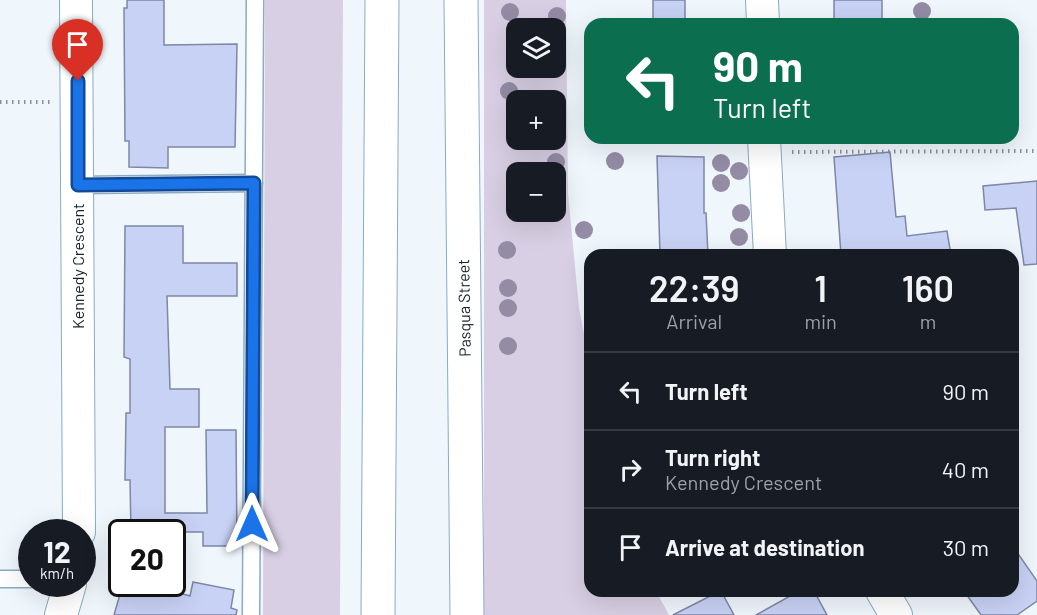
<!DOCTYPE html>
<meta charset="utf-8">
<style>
:root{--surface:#171b24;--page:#20242c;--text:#f1f3f6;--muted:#9ea1a6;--line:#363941}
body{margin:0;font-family:Barlow,sans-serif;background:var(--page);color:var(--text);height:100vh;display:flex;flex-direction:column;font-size:22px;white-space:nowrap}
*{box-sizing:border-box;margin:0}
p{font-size:20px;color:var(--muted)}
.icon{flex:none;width:33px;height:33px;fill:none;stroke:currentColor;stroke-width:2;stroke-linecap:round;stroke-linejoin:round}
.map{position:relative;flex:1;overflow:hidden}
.drawer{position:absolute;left:584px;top:249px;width:435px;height:348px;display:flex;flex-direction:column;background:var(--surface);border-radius:18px;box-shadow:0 6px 24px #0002}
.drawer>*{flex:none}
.hud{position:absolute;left:584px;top:18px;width:435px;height:126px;border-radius:18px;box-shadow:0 6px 24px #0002;background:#0b6e4f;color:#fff;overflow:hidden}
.tools{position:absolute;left:506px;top:18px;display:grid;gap:12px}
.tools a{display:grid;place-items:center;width:60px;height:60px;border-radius:12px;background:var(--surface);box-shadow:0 6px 24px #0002;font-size:30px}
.speed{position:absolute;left:18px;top:519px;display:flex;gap:12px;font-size:30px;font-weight:700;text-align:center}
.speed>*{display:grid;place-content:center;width:78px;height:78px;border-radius:50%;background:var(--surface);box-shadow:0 6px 24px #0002;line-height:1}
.speed small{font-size:15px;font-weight:400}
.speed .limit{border:3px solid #111;border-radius:9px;background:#fff;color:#111}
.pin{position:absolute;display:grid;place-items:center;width:51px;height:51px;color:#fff;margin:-62px -26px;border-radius:50% 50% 50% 0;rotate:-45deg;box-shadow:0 0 6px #0007}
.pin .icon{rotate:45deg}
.me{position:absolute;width:66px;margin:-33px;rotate:0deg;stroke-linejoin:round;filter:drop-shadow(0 0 4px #0008)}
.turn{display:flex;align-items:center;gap:21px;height:126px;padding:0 30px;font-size:27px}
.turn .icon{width:78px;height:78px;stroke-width:2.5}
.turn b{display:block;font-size:42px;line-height:51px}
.eta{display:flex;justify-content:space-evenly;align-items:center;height:102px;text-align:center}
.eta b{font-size:36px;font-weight:600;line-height:42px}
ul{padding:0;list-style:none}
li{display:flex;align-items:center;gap:18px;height:78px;padding:0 30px;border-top:2px solid var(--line)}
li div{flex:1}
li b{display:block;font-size:22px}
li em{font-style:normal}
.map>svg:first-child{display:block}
.green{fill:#d8cfe4;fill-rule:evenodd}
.building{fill:#c8d2f5;stroke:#7d87a7;stroke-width:1.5}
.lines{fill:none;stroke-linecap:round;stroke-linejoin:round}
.service-casing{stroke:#8aabc2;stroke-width:19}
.minor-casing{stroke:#8aabc2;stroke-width:34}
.secondary-casing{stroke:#8aabc2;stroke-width:35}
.path{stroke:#889299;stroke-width:4;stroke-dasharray:1.5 4.5;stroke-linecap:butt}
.service{stroke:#fff;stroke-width:16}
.minor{stroke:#fff;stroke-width:32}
.secondary{stroke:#fff;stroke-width:33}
.tree{fill:#948ca5}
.route-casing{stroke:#114b97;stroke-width:15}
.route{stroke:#1a73e8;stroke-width:10}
.labels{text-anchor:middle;stroke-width:5;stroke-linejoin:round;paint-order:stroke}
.street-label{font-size:16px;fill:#16232c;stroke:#fff}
</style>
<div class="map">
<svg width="1037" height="615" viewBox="0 0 1037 615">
<rect width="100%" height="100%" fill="#f0f7fc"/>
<g class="green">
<path d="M265 0H343L340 615H263Z"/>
<path d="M484 0H566L568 193 579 308 590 365V591H656L669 615H484ZM516 28H555V68H516ZM516 100H555V140H516ZM516 172H555V212H516Z"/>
</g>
<g class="building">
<path d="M127 0H164V45L237 44 235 147H168V168L129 167V141H125L124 8H127Z"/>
<rect x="653" y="0" width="32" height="24"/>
<rect x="834" y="0" width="48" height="24"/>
<path d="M890 152 896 217 905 216 907 236 947 231 951 255H841L834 157Z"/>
<path d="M657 156 704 157V213H706L708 255H660Z"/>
<path d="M1037 181V264L1024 265 1016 208 985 210 983 186Z"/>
<path d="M125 226H183V263H237V296H167L170 389H199V427H165V513H207L206 430H236L237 546H203V532H131L130 480H125L126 413H130V359L124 357Z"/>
<path d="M1012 545 1037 581V601L1017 615H981L964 591H1012Z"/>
<path d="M193 582 234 590 231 608 237 610 236 615H114L123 584H150L190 596Z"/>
<path d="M721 591 734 615H673L720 591Z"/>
<path d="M799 591H814L827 615H756Z"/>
</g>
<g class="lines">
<defs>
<g id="service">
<path d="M78 185 254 183"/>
<path d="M0 579H32"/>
<path d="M251 615 255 0"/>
</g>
<g id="minor">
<path d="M76 0 79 532"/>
<path d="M762 0 763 24"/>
<path d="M764 138 770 255"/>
<path d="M882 591 896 615"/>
<path d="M61 615 70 584"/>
</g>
<g id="secondary">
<path d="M461 0 467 615"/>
<path d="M378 615 382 0"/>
</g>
</defs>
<use href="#service" class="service-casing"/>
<use href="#minor" class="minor-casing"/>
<use href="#secondary" class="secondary-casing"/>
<g class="path">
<path d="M0 102H50"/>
<path d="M792 152 1037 151"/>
</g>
<use href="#service" class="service"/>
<use href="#minor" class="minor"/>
<use href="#secondary" class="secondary"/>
</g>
<g class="tree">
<circle cx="922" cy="11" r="9"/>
<circle cx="510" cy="12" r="9"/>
<circle cx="557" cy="16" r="9"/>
<circle cx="509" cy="91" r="9"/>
<circle cx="615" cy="161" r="9"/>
<circle cx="556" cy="162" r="9"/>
<circle cx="721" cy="163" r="9"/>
<circle cx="739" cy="171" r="9"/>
<circle cx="721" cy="183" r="9"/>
<circle cx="741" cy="213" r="9"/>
<circle cx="584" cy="230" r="9"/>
<circle cx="739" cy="237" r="9"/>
<circle cx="507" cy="250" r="9"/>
<circle cx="508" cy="288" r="9"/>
<circle cx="508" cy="308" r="9"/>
<circle cx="508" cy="346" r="9"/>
</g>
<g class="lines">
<defs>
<path id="route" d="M78 81V185L254 183 252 524"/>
</defs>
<use href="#route" class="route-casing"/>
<use href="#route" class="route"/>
</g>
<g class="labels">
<g class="street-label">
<text transform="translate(78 266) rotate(-90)" y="6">Kennedy Crescent</text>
<text transform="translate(464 308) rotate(-91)" y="6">Pasqua Street</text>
</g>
</g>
</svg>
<div class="tools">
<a><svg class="icon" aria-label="layers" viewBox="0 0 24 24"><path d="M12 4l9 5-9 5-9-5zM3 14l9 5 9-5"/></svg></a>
<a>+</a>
<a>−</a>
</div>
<div class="speed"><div>12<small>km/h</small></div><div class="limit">20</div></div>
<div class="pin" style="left:78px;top:81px;background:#d93025"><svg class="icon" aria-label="arrive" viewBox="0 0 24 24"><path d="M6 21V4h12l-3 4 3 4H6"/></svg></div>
<svg class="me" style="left:252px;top:524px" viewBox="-20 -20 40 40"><path d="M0-17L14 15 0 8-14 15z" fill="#1a73e8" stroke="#fff" stroke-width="4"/></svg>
<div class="hud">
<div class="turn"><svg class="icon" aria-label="left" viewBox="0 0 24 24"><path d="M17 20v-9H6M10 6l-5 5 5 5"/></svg><div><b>90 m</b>Turn left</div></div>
</div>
<section class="drawer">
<div class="eta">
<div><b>22:39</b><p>Arrival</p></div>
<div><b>1</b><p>min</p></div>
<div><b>160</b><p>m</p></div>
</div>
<ul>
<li><svg class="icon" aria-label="left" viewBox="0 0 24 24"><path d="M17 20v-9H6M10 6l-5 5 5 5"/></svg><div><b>Turn left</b></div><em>90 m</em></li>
<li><svg class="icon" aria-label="right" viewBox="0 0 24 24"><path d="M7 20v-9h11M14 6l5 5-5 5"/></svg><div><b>Turn right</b><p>Kennedy Crescent</p></div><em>40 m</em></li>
<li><svg class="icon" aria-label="arrive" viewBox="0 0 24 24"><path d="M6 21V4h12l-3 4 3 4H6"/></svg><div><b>Arrive at destination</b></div><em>30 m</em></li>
</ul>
</section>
</div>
